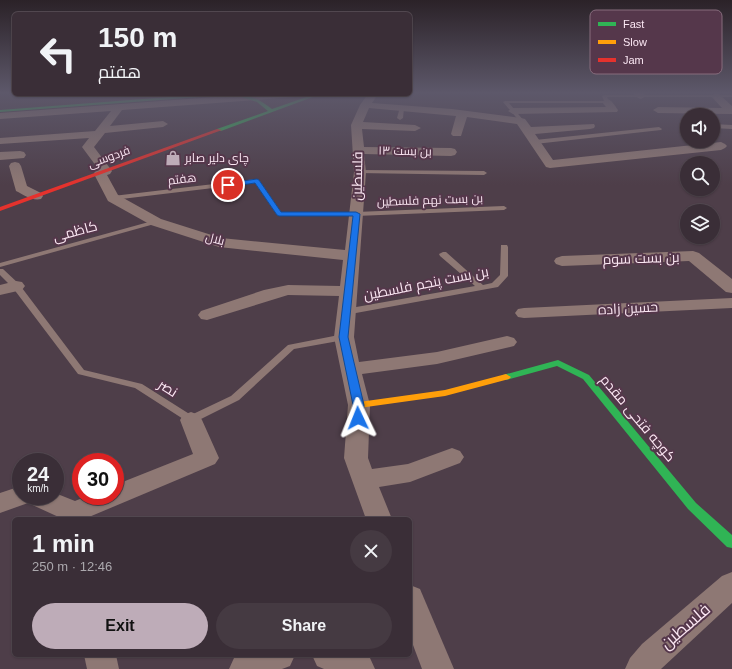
<!DOCTYPE html>
<meta charset="utf-8">
<style>
:root{--surface:#3a2e37;--page:#453a42;--text:#f1f3f6;--muted:#aba8ad;--line:#544a52;--accent:#beacb8}
body{margin:0;font-family:Helvetica,Cairo,sans-serif;background:var(--page);color:var(--text);height:100vh;display:flex;flex-direction:column;font-size:15px;white-space:nowrap}
*{box-sizing:border-box;margin:0}
p{font-size:13px;color:var(--muted)}
.icon{flex:none;width:22px;height:22px;fill:none;stroke:currentColor;stroke-width:2;stroke-linecap:round;stroke-linejoin:round}
.map{position:relative;flex:1;overflow:hidden}
.sheet{position:absolute;left:12px;top:517px;width:400px;height:140px;display:flex;flex-direction:column;background:var(--surface);border-radius:6px;box-shadow:0 1px 3px #0004,0 0 0 1px var(--line)}
.sheet>*{flex:none}
.hud{position:absolute;left:12px;top:12px;width:400px;height:84px;border-radius:6px;box-shadow:0 1px 3px #0004,0 0 0 1px var(--line);background:#3a2e37;color:var(--text);overflow:hidden}
.tools{position:absolute;left:680px;top:108px;display:grid;gap:8px}
.tools a{display:grid;place-items:center;width:40px;height:40px;border-radius:50%;background:var(--surface);box-shadow:0 1px 3px #0004,0 0 0 1px var(--line);font-size:20px}
.speed{position:absolute;left:12px;top:453px;display:flex;gap:8px;font-size:20px;font-weight:700;text-align:center}
.speed>*{display:grid;place-content:center;width:52px;height:52px;border-radius:50%;background:var(--surface);box-shadow:0 1px 3px #0004,0 0 0 1px var(--line);line-height:1}
.speed small{font-size:10px;font-weight:400}
.speed .limit{border:6px solid #d22;background:#fff;color:#111}
.pin{position:absolute;display:grid;place-items:center;width:34px;height:34px;color:#fff;margin:-17px;border:2px solid #fff;border-radius:50%;box-shadow:0 1px 4px #0007}
.me{position:absolute;width:44px;margin:-22px;rotate:358deg;stroke-linejoin:round;filter:drop-shadow(0 0 3px #0008)}
.turn{display:flex;align-items:center;gap:14px;height:84px;padding:0 20px;font-size:18px}
.turn .icon{width:52px;height:52px;stroke-width:2.5}
.turn b{display:block;font-size:28px;line-height:34px}
.round{display:grid;place-items:center;flex:none;width:42px;height:42px;border-radius:21px;background:var(--page)}
.summary{display:flex;align-items:center;justify-content:space-between;height:68px;padding:0 20px}
h1{font-size:24px;font-weight:700;line-height:30px}
.cta{display:flex;gap:8px;margin-top:auto;padding:8px 20px}
.cta a{flex:1;height:46px;border-radius:24px;background:var(--accent);color:#111;font-size:16px;font-weight:700;line-height:46px;text-align:center}
.cta a+a{background:var(--page);color:var(--text)}
.map>svg:first-child{display:block}
.lines{fill:none;stroke-linecap:round;stroke-linejoin:round}
.lane{fill:#8e7874;fill-rule:evenodd}
.street{fill:#8e7874;fill-rule:evenodd}
.fast{fill:#30b455;fill-rule:evenodd}
.slow{fill:#ff9f0a;fill-rule:evenodd}
.jam{fill:#e5322d;fill-rule:evenodd}
.route{fill:#1a73e8;stroke:#114b97}
.labels{text-anchor:middle;stroke-width:4;stroke-linejoin:round;paint-order:stroke}
.far-street-label{font-size:12px;fill:#fbe7f3;stroke:#55374b}
.far-poi-label{font-size:12px;fill:#fbe7f3;stroke:#55374b;text-anchor:start}
.street-label{font-size:14px;fill:#fbe7f3;stroke:#55374b}
.near-street-label{font-size:17px;fill:#fbe7f3;stroke:#55374b}
.key{fill:#55374b;stroke:#876c7d;stroke-width:1}
.key-label{font-size:11px;fill:#fbe7f3}
</style>
<div class="map">
<svg width="732" height="669" viewBox="0 0 732 669">
<rect width="100%" height="100%" fill="#4e3e49"/>
<g class="lines">
<g class="lane">
<path d="M604 95H732V97H607L609 102 607 103H509L524 121 521 123 503 102 505 101H604L602 96Z"/>
<path d="M400 107 404 108 403 118 400 120 397 118Z"/>
<path d="M713 124 732 125V129L713 128Z"/>
<path d="M659 127 662 129 661 130 535 144 532 142 535 140Z"/>
<path d="M360 170 484 171 487 173 484 175 358 173 357 172Z"/>
<path d="M257 179 259 180 281 212H356L504 206 507 208 504 210 356 216H279L277 215 255 183 113 200 110 198 113 196Z"/>
<path d="M156 220 159 222 158 223 0 267V263Z"/>
<path d="M501 245H507L508 247V276L498 287 345 315 341 312 345 309 475 286 440 256 439 254 443 252H446L483 285 492 283 500 275Z"/>
<path d="M0 269H3L19 284 84 370 142 384 191 415 231 396 288 345 344 334 349 337 344 340 294 349 239 400 191 424 135 388 78 374 13 288 0 275Z"/>
</g>
<g class="street">
<path d="M631 92H642L646 96 641 99 638 98Z"/>
<path d="M716 93 719 94 732 106V114L658 113 653 110 658 107 722 108 711 96Z"/>
<path d="M255 94H300L295 97 122 110 110 126 163 121 168 124 163 127 105 133 94 147 112 171 110 174 107 175 118 195 161 219 221 238 345 250 354 172 351 125 360 105 368 94H378L372 103 452 109 521 118 525 119 531 127 594 124 595 126 594 128 590 129 535 134 553 160 721 142 725 144 727 146 725 148 721 150 550 168 546 167 517 124 467 117 461 136H453L451 134 456 116 369 108 363 122 415 125 421 128 415 131 362 129 364 147 451 148 455 149 457 152 455 155 451 156 364 154 366 172 354 337 359 362 437 352 507 336 514 338 517 342 514 346 437 364 362 374 370 405 368 458 372 469 408 464 452 448 460 451 464 457 460 463 410 482 379 487 392 519H366L344 458 348 405 334 337 339 296 288 295 207 320 201 319 198 315 201 311 264 290 288 285 340 286 343 260 219 247 151 225 108 201 94 174 95 171 99 170 82 147 89 138 0 144V138L95 131 111 111 0 119V113Z"/>
<path d="M607 99C612 100 615 106 618 110L617 112 513 114 508 111 513 108 606 107 602 102Z"/>
<path d="M20 151 24 152 26 155 24 158 0 160V152Z"/>
<path d="M15 162 19 163 21 166 27 186 41 193 43 196 41 199C32 201 24 195 16 191L9 166 11 163Z"/>
<path d="M693 251 699 253 732 279V293L726 292 689 261 562 266 556 264 554 261 556 258 562 256Z"/>
<path d="M16 281 22 282 25 286 22 290 0 295V285Z"/>
<path d="M732 298V308L524 318 518 317 515 313 518 309 524 308Z"/>
<path d="M191 412 199 415 202 420 219 458 215 464 89 517V519H63L28 503 0 513V493L21 486V496H55V493L75 501 87 496H115V485L193 454 180 420 183 415Z"/>
<path d="M732 572V603L661 669H625L630 658 642 644 722 576Z"/>
<path d="M410 585 420 589 454 669H422L410 637Z"/>
<path d="M84 655H116L119 669H87Z"/>
<path d="M241 655H295L290 666 282 669H229L234 658Z"/>
<path d="M312 655H364L370 658 375 669H324L317 666Z"/>
</g>
<g class="fast">
<path d="M208 94H229L227 95 0 112V110Z"/>
<path d="M232 94C248 94 260 99 272 109L315 94H321L221 131H217V129L268 111 257 102Z"/>
<path d="M558 360 589 375 696 503 732 535V548L727 547 688 509 583 379 557 366 506 380 501 377 503 375Z"/>
</g>
<path class="slow" d="M506 374 511 377 509 379 445 396 359 408 355 407 354 405 355 403 359 402 445 390Z"/>
<path class="jam" d="M217 129 222 130 0 211V207Z"/>
</g>
<linearGradient id="sky" x2="0" y2="1"><stop stop-color="#2b2228"/><stop offset="0.5" stop-color="#5d586a"/><stop offset="1" stop-color="#5d586a" stop-opacity="0"/></linearGradient>
<rect width="732" height="185" fill="url(#sky)"/>
<path class="route" d="M257 179 259 180 281 212H356L360 214 348 337 364 405 363 418 362 421H354L353 418V405L339 337 353 216H279L277 215 255 183 228 187 225 185 228 183Z"/>
<defs>
<symbol id="shop-bare" viewBox="-9 -9 18 18"><path d="M-5-2.5h2.3a2.7 3.5 0 0 1 5.4 0H5L5.5 6h-11ZM-1.5-2.5h3a1.5 2.3 0 0 0-3 0Z" fill="#beacb8" stroke="#55374b" stroke-width="2.5" paint-order="stroke"/></symbol>
</defs>
<g fill-rule="evenodd">
<use href="#shop-bare" x="162" y="147" width="22" height="22"/>
</g>
<g class="labels">
<g class="far-street-label">
<text transform="translate(405 151) rotate(1)" y="4">بن بست ۱۳</text>
<text transform="translate(109 157) rotate(-20)" y="4">فردوسی</text>
<text transform="translate(182 179) rotate(-7)" y="4">هفتم</text>
<text transform="translate(430 200) rotate(-2)" y="4">بن بست نهم فلسطین</text>
<text transform="translate(215 239) rotate(14)" y="4">بلال</text>
</g>
<g class="far-poi-label">
<text x="185" y="162">چای دلیر صابر</text>
</g>
<g class="street-label">
<text transform="translate(357 176) rotate(-89)" y="5">فلسطین</text>
<text transform="translate(75 231) rotate(-15)" y="5">کاظمی</text>
<text transform="translate(641 258) rotate(-2)" y="5">بن بست سوم</text>
<text transform="translate(426 283) rotate(-11)" y="5">بن بست پنجم فلسطین</text>
<text transform="translate(628 308) rotate(-3)" y="5">حسین زاده</text>
<text transform="translate(168 388) rotate(32)" y="5">نصر</text>
<text transform="translate(638 418) rotate(50)" y="5">کوچه فتحی مقدم</text>
</g>
<g class="near-street-label">
<text transform="translate(685 626) rotate(-41)" y="6">فلسطین</text>
</g>
</g>
<rect x="590" y="10" width="132" height="64" rx="6" class="key"/>
<rect x="598" y="22" width="18" height="4" fill="#30b455"/>
<rect x="598" y="40" width="18" height="4" fill="#ff9f0a"/>
<rect x="598" y="58" width="18" height="4" fill="#e5322d"/>
<g class="key-label">
<text x="623" y="28">Fast</text>
<text x="623" y="46">Slow</text>
<text x="623" y="64">Jam</text>
</g>
</svg>
<div class="tools">
<a><svg class="icon" aria-label="sound" viewBox="0 0 24 24"><path d="M4 9h4l5-4v14l-5-4H4zM17 9q2 3 0 6"/></svg></a>
<a><svg class="icon" aria-label="search" viewBox="0 0 24 24"><circle cx="10" cy="10" r="6"/><path d="M15 15l6 6"/></svg></a>
<a><svg class="icon" aria-label="layers" viewBox="0 0 24 24"><path d="M12 4l9 5-9 5-9-5zM3 14l9 5 9-5"/></svg></a>
</div>
<div class="speed"><div>24<small>km/h</small></div><div class="limit">30</div></div>
<div class="pin" style="left:228px;top:185px;background:#d93025"><svg class="icon" aria-label="arrive" viewBox="0 0 24 24"><path d="M6 21V4h12l-3 4 3 4H6"/></svg></div>
<svg class="me" style="left:358px;top:418px" viewBox="-20 -20 40 40"><path d="M0-17L14 15 0 8-14 15z" fill="#1a73e8" stroke="#fff" stroke-width="4"/></svg>
<div class="hud">
<div class="turn"><svg class="icon" aria-label="left" viewBox="0 0 24 24"><path d="M17 20v-9H6M10 6l-5 5 5 5"/></svg><div><b>150 m</b>هفتم</div></div>
</div>
<section class="sheet">
<div class="summary"><div><h1>1 min</h1><p>250 m · 12:46</p></div><a class="round"><svg class="icon" aria-label="close" viewBox="0 0 24 24"><path d="M6 6l12 12M18 6L6 18"/></svg></a></div>
<div class="cta"><a>Exit</a><a>Share</a></div>
</section>
</div>
